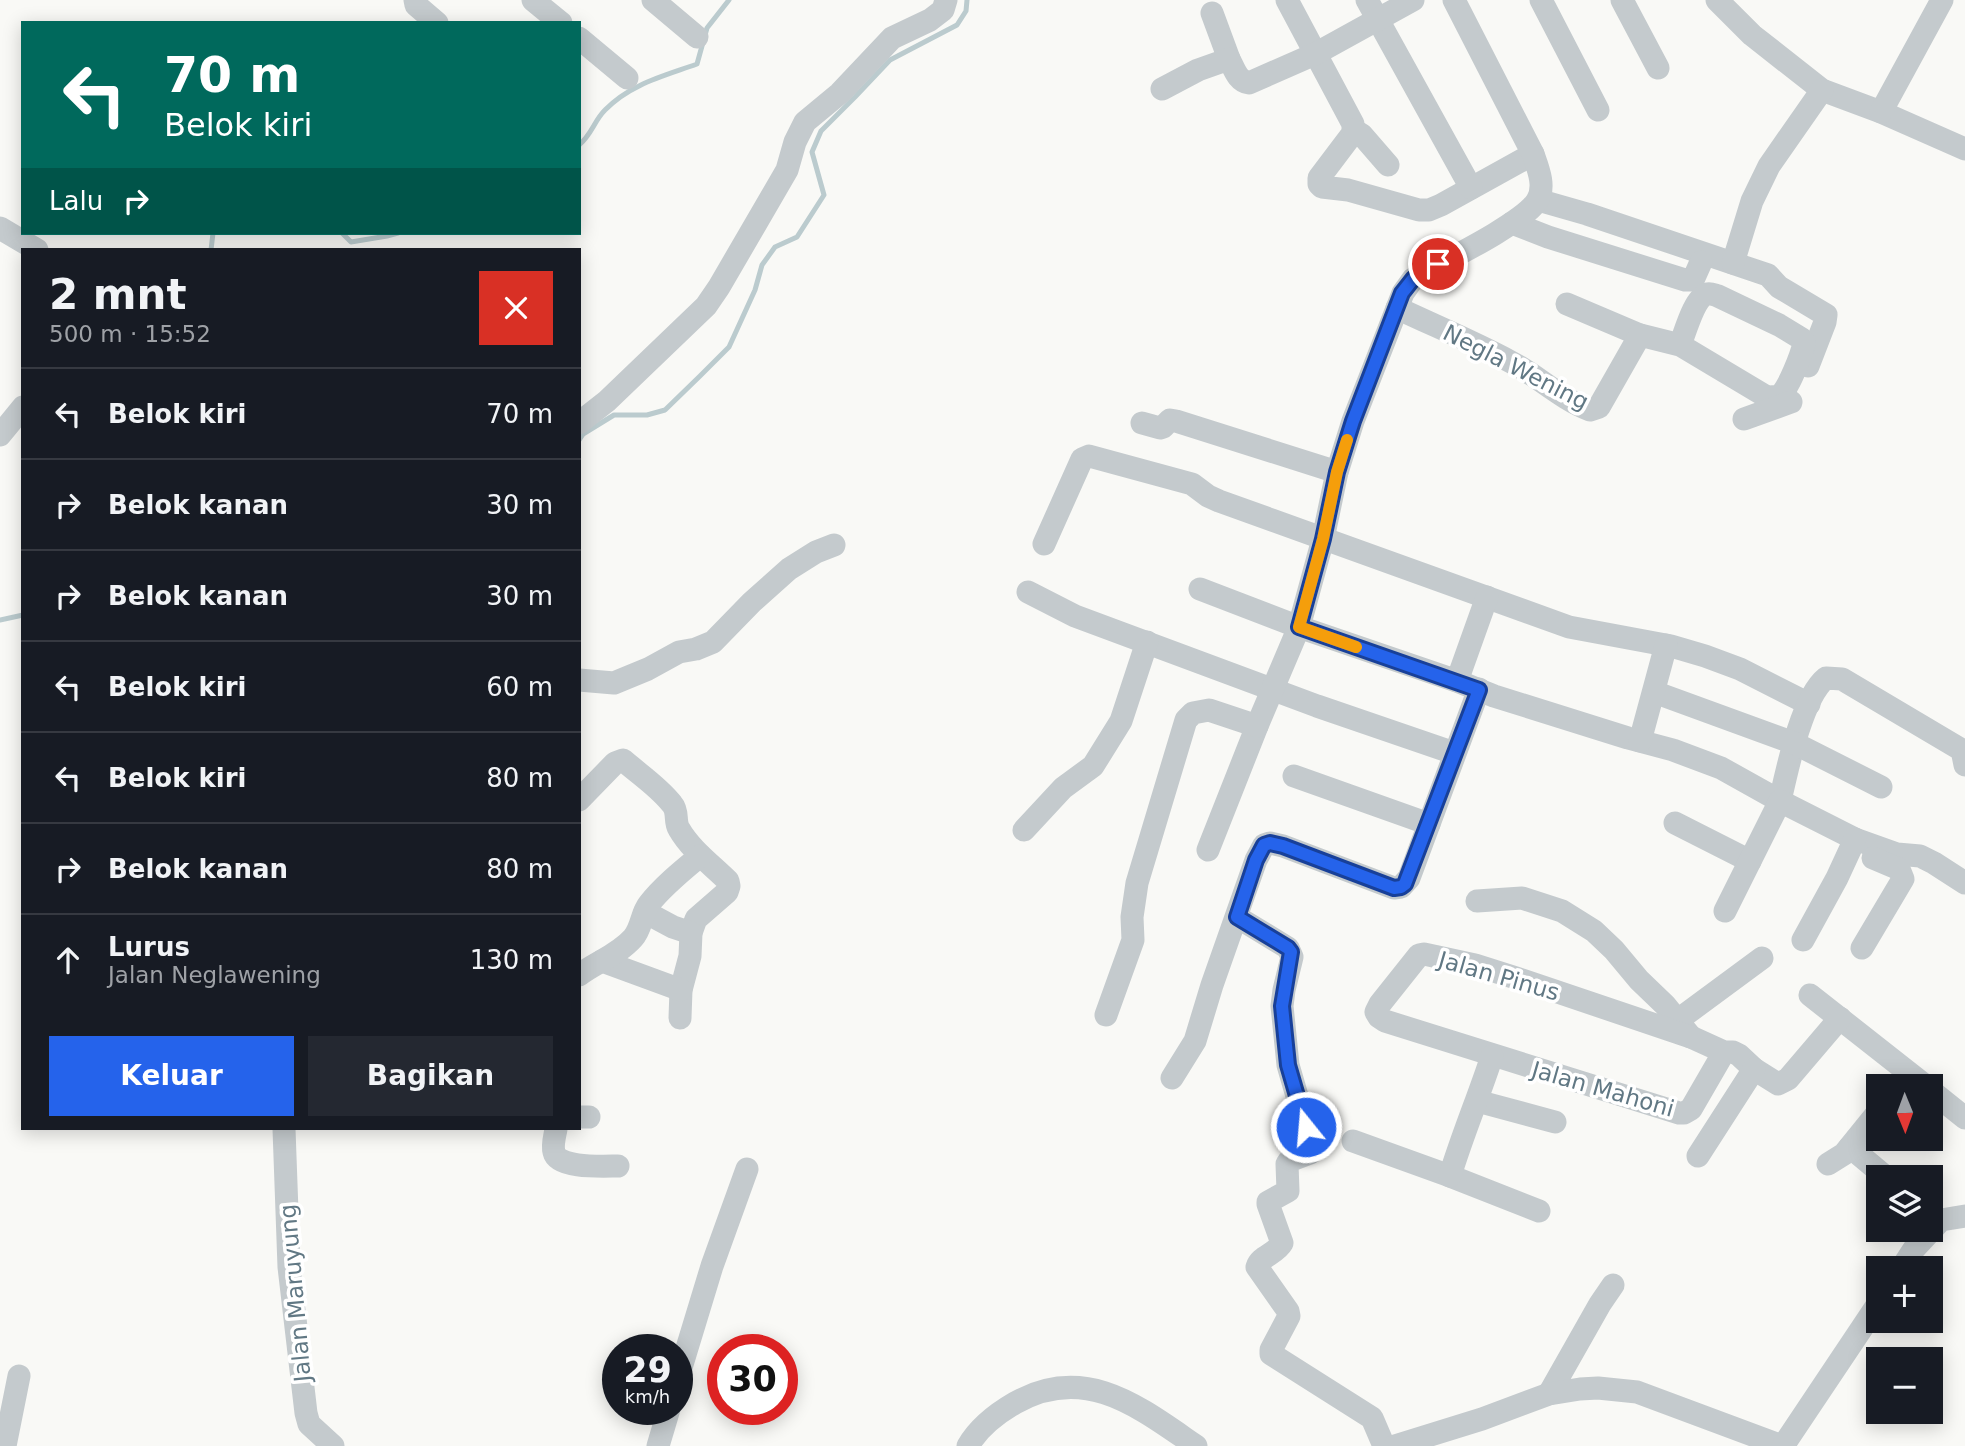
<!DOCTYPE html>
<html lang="id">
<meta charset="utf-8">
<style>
:root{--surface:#171b24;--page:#242831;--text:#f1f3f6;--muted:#9ea1a6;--line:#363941;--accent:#2563eb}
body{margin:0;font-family:"DejaVu Sans",sans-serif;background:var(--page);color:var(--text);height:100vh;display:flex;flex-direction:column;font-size:26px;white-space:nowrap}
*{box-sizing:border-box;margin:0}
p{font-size:23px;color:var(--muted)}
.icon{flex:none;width:38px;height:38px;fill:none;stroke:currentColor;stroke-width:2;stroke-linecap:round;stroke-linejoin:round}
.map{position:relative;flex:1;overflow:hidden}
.panel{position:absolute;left:21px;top:248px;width:560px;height:882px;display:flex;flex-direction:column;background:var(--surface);border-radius:0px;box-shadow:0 4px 18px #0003}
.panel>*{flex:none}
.top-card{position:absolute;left:21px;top:21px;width:560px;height:214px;border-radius:0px;box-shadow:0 4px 18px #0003;background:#00695c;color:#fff;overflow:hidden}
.needle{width:46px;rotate:179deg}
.tools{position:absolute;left:1866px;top:1074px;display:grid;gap:14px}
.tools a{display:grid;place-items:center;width:77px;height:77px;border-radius:0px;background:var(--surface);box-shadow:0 4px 18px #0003;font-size:35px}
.speed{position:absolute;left:602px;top:1334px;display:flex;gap:14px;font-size:35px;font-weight:700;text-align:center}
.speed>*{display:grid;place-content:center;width:91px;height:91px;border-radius:50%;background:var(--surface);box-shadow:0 4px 18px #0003;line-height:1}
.speed small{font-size:18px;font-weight:400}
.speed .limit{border:10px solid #d22;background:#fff;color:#111}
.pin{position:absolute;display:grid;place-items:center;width:60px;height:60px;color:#fff;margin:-30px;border:4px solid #fff;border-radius:50%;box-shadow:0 2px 7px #0007}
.me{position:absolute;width:77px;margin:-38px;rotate:343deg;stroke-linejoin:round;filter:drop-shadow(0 0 5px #0008)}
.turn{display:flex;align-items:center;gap:24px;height:147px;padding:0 28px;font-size:32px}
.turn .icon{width:91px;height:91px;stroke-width:2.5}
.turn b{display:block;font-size:49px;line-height:60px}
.then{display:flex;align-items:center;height:66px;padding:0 28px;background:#0003;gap:14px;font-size:26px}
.round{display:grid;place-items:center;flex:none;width:74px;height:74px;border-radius:0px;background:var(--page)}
.overview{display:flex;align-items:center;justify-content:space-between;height:119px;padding:0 28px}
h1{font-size:42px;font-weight:800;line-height:52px}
.action{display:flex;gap:14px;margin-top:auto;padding:14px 28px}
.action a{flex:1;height:80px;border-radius:0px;background:var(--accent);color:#fff;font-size:28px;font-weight:800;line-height:80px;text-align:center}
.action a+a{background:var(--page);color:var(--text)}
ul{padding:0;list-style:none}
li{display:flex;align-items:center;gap:21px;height:91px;padding:0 28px;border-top:2px solid var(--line)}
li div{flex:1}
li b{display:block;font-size:26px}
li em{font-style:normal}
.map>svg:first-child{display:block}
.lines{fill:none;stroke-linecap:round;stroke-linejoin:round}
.stream{stroke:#bbcbce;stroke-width:5}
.minor{stroke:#c4cacd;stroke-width:23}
.route-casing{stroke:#184099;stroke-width:18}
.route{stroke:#2563eb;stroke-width:12}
.slow{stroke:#f59e0b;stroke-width:12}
.labels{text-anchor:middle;stroke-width:7;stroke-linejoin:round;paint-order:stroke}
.street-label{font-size:23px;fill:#617884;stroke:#fff}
</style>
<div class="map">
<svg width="1965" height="1446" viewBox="0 0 1965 1446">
<rect width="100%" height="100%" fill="#f9f9f6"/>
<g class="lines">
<g class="stream">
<path d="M579 145C592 134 594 121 605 110 630 84 664 76 697 64L707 28 729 0"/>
<path d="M342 233 351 242 387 236 398 233"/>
<path d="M211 250 213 233"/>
<path d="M579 440 583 434 614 415H647L665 410 700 376 729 347 755 290 762 265 775 247 797 237 824 195 812 152 821 131 855 97 890 60 957 25 966 11 967 0"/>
<path d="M0 620 23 615"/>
</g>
<g class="minor">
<path d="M415 0 416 5 437 23"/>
<path d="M533 0 561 23"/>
<path d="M653 0 697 37"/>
<path d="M1287 0 1353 124V133L1319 178V184L1322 187 1348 190 1419 210H1429L1441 205 1533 154"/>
<path d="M1367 0 1471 188"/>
<path d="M1541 0 1598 110"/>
<path d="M1622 0 1658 68"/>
<path d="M1717 0 1752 35 1822 90 1881 112 1965 149"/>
<path d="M1212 13 1229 59"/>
<path d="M579 38 627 78"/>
<path d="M1162 89 1198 70 1229 59C1234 68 1237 81 1249 83L1315 54 1413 0"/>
<path d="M1881 112 1942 0"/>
<path d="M1354 130 1362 135 1388 165"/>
<path d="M1538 200 1587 214 1768 275 1779 287 1826 315 1825 322 1808 366"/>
<path d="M1512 223 1548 237 1685 280H1693L1701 262"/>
<path d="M0 228 37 250"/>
<path d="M1733 263 1752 201 1769 166 1822 90"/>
<path d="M1567 304 1640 335"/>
<path d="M1397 308C1435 326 1474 342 1511 362 1538 376 1561 399 1590 410L1599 407 1640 335 1680 345 1767 397C1770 397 1775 397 1779 396 1788 391 1802 353 1804 343L1802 339 1779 325 1718 296C1714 295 1711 293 1707 294 1694 298 1685 333 1680 345"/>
<path d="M1744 419 1791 402"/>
<path d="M579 423 607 401 706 306 719 287 787 170 795 142 805 122 840 93 892 38 930 20 943 10 946 0"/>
<path d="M1142 423 1160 428 1163 427 1170 420 1176 421 1337 472"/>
<path d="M0 435 23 407"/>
<path d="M1044 544 1082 459 1089 456 1192 484 1208 496 1219 501 1569 627 1671 646 1705 656 1740 669 1809 704"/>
<path d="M1200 589 1299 627 1457 681 1494 696 1628 738 1673 750 1721 768 1780 801C1787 770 1802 697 1826 678L1842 679 1962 750 1965 765"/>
<path d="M1028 592 1075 616 1317 706 1454 753"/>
<path d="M579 680 614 683 648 669 679 652 696 649 713 642 752 602 789 569 816 552 834 545"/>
<path d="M1457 681 1487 597"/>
<path d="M1654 692 1794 743 1881 787"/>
<path d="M1640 741 1666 645"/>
<path d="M1294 776 1429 824"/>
<path d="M579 800 615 763 623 760C639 774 659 787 672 804 679 812 674 821 679 829 691 850 712 865 728 881L729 886 727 892 696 919 691 933 690 956 681 990 680 1018"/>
<path d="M1675 823 1750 861"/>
<path d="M1024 830 1063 788 1093 766 1121 721 1147 642"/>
<path d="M1208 850 1257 726"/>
<path d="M1477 901 1522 898 1562 911 1594 931 1614 950 1639 980 1665 1005 1691 1037"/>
<path d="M1725 911 1780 801 1855 839 1897 854 1920 856 1934 863 1965 883"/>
<path d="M645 912 673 927 691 933"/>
<path d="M1237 917 1288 948 1292 957 1284 990 1282 1006 1288 1065 1312 1148 1310 1153 1289 1161 1287 1164 1288 1191 1268 1202V1204L1282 1243C1276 1254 1260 1256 1257 1267L1288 1311 1289 1316 1271 1350V1354L1372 1418 1384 1446"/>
<path d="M1803 940 1837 878 1855 839"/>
<path d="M1862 948 1903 879 1899 869 1873 858"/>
<path d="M602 961 681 990"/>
<path d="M579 975C596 962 618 955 633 938 642 928 641 914 649 904 663 886 683 870 700 856"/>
<path d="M1810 995 1927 1087"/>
<path d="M1106 1015 1133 940 1132 917 1137 883 1186 720 1193 713 1209 710 1257 726 1299 627 1323 539 1337 472 1353 421 1403 293 1413 279 1421 274C1447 260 1523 223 1537 201 1546 187 1538 168 1533 154L1454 0"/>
<path d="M1678 1020 1762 958"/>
<path d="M1724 1052 1691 1109 1684 1113H1679L1385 1021 1379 1017 1376 1012 1380 1004 1419 955 1424 954 1475 965 1516 978 1691 1037 1724 1052H1733L1739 1055 1754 1069 1778 1084 1788 1079 1840 1018"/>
<path d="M1172 1078 1195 1041 1212 985 1256 860 1264 845 1270 843 1283 846 1394 888 1401 887 1409 878 1479 689"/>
<path d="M1930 1090 1965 1118"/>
<path d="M1477 1101 1555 1122"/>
<path d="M579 1117H589"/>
<path d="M284 1129 289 1267 306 1413 309 1424 333 1446"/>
<path d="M556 1129C555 1135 552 1145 554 1152 558 1169 604 1166 618 1166"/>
<path d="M1353 1141 1450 1176 1539 1211"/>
<path d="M1850 1147 1887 1178"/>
<path d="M1698 1156 1754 1069"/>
<path d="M1828 1164 1844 1154 1878 1112"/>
<path d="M1450 1176C1462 1136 1479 1096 1492 1056"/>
<path d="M1901 1269 1914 1249 1941 1220 1965 1216"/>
<path d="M677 1381 712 1266 747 1169"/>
<path d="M1549 1394 1600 1304 1613 1285"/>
<path d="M5 1446 19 1376"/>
<path d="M658 1446 669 1409"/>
<path d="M968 1446C979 1427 996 1414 1015 1403 1085 1363 1139 1407 1196 1446"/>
<path d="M1395 1446 1482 1419 1549 1394 1580 1389 1598 1388 1637 1392 1782 1446"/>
<path d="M1783 1446 1878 1304"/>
</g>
</g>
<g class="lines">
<defs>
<path id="route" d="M1306 1127 1288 1065 1282 1006 1291 952 1288 948 1237 917 1256 860 1264 845 1270 843 1283 846 1394 888 1401 887 1405 884 1479 690 1299 627 1323 539 1337 472 1353 421 1402 293 1413 279 1438 264"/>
</defs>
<use href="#route" class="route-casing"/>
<use href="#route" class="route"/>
<path class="slow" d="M1347 440 1337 472 1323 539 1299 627 1356 647"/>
</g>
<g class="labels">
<g class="street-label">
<text transform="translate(1516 367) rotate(27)" y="8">Negla Wening</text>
<text transform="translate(1499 976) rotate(16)" y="8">Jalan Pinus</text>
<text transform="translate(1603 1089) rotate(16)" y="8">Jalan Mahoni</text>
<text transform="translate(295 1293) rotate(-95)" y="8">Jalan Maruyung</text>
</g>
</g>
</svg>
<div class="tools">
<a><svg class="needle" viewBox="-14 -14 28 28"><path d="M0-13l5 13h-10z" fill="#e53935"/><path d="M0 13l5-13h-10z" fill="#9ea1a6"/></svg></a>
<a><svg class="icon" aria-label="layers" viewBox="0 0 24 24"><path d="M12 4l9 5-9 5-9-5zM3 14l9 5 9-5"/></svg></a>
<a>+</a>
<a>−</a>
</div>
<div class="speed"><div>29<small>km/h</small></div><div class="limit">30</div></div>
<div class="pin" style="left:1438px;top:264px;background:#d93025"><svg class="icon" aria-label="arrive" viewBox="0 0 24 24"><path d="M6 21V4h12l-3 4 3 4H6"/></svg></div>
<svg class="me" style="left:1306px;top:1127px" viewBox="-20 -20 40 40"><circle r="17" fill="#2563eb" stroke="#fff" stroke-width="3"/><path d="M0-11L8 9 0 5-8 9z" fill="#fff"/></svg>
<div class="top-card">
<div class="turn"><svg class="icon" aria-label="left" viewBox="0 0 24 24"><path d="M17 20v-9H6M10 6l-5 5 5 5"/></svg><div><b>70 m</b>Belok kiri</div></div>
<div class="then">Lalu<svg class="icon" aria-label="right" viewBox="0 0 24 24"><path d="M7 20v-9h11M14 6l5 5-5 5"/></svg></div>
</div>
<section class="panel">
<div class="overview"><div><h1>2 mnt</h1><p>500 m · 15:52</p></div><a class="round" style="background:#d93025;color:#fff"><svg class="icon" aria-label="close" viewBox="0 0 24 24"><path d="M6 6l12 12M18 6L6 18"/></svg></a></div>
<ul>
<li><svg class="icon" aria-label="left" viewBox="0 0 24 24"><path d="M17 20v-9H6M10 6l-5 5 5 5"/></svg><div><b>Belok kiri</b></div><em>70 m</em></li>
<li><svg class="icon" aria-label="right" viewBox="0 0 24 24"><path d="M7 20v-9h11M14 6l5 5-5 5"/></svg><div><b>Belok kanan</b></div><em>30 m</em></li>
<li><svg class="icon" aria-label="right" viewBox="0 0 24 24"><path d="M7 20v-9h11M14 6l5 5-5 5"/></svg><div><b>Belok kanan</b></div><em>30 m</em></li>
<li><svg class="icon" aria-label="left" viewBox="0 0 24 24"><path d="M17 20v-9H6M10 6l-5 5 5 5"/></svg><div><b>Belok kiri</b></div><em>60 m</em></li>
<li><svg class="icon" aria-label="left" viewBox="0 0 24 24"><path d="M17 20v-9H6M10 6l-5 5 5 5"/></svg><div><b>Belok kiri</b></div><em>80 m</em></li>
<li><svg class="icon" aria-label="right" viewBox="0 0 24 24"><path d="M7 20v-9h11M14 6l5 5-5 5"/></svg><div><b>Belok kanan</b></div><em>80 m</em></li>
<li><svg class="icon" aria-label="ahead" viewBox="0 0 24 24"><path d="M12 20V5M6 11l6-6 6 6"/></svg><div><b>Lurus</b><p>Jalan Neglawening</p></div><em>130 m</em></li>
</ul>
<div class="action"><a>Keluar</a><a>Bagikan</a></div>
</section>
</div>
